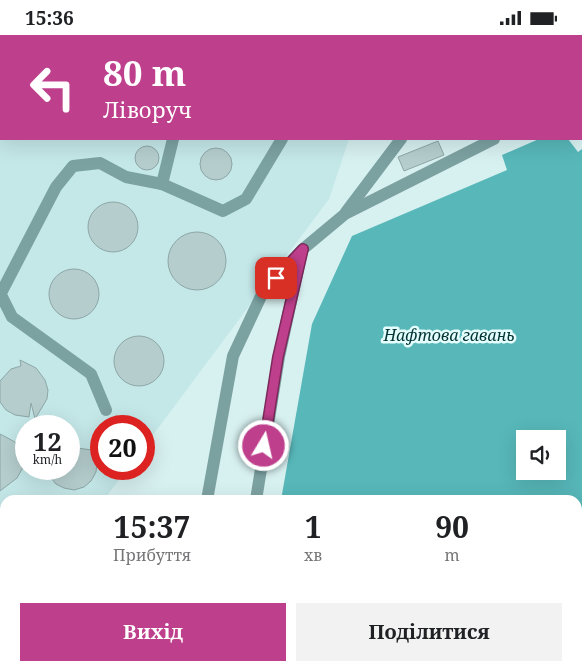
<!DOCTYPE html>
<html lang="uk">
<meta charset="utf-8">
<style>
:root{--surface:#fff;--page:#f2f2f2;--text:#202124;--muted:#757577;--accent:#be3f8c}
body{margin:0;font-family:"Noto Serif",serif;background:var(--page);color:var(--text);height:100vh;display:flex;flex-direction:column;font-size:19px;white-space:nowrap}
*{box-sizing:border-box;margin:0}
p{font-size:16px;color:var(--muted)}
.icon{flex:none;width:28px;height:28px;fill:none;stroke:currentColor;stroke-width:2;stroke-linecap:round;stroke-linejoin:round}
.map{position:relative;flex:1;overflow:hidden}
.side{position:absolute;left:0px;top:460px;width:582px;height:176px;display:flex;flex-direction:column;background:var(--surface);border-radius:15px 15px 0 0;box-shadow:0 5px 20px #0002}
.side>*{flex:none}
.top-card{position:absolute;left:0px;top:0px;width:582px;height:105px;box-shadow:0 5px 20px #0002;background:#be3f8c;color:#fff;overflow:hidden}
.controls{position:absolute;left:516px;top:395px;display:grid;gap:10px}
.controls a{display:grid;place-items:center;width:50px;height:50px;border-radius:0px;background:var(--surface);box-shadow:0 5px 20px #0002;font-size:25px}
.speed{position:absolute;left:15px;top:380px;display:flex;gap:10px;font-size:25px;font-weight:700;text-align:center}
.speed>*{display:grid;place-content:center;width:65px;height:65px;border-radius:50%;background:var(--surface);box-shadow:0 5px 20px #0002;line-height:1}
.speed small{font-size:12px;font-weight:400}
.speed .limit{border:8px solid #d22;background:#fff;color:#111}
.pin{position:absolute;display:grid;place-items:center;width:42px;height:42px;color:#fff;margin:-21px;border-radius:10px;box-shadow:0 2px 8px #0006}
.me{position:absolute;width:55px;margin:-28px;rotate:9deg;stroke-linejoin:round;filter:drop-shadow(0 0 4px #0008)}
.turn{display:flex;align-items:center;gap:18px;height:105px;padding:0 20px;font-size:22px}
.turn .icon{width:65px;height:65px;stroke-width:2.5}
.turn b{display:block;font-size:35px;line-height:42px}
.eta{display:flex;justify-content:space-evenly;align-items:center;height:85px;text-align:center}
.eta b{font-size:30px;font-weight:700;line-height:35px}
.cta{display:flex;gap:10px;margin-top:auto;padding:10px 20px}
.cta a{flex:1;height:58px;border-radius:0px;background:var(--accent);color:#fff;font-size:20px;font-weight:700;line-height:58px;text-align:center}
.cta a+a{background:var(--page);color:var(--text)}
.status{display:flex;justify-content:space-between;align-items:center;height:35px;padding:0 25px;background:var(--surface);direction:ltr}
.status svg{height:14px;fill:currentColor}
.map>svg:first-child{display:block}
.built{fill:#c4e7e8;fill-rule:evenodd}
.water{fill:#57b7b9;fill-rule:evenodd}
.building{fill:#b5cdcd;stroke:#8ea6a6}
.lines{fill:none;stroke-linecap:round;stroke-linejoin:round}
.minor{stroke:#7ca1a1;stroke-width:12}
.rail-casing{stroke:#424e4e;stroke-width:5.5}
.rail{stroke:#e4fdfd;stroke-width:4;stroke-dasharray:11;stroke-linecap:butt}
.route-casing{stroke:#7c295b;stroke-width:12}
.route{stroke:#be3f8c;stroke-width:9}
.labels{text-anchor:middle;stroke-width:5;stroke-linejoin:round;paint-order:stroke}
.water-label{font-size:16px;font-style:italic;fill:#033435;stroke:#e4fdfd}
</style>
<div class="status"><b>15:36</b><svg viewBox="0 0 49 12"><path d="M0 12V9h3v3zM5 12V6h3v6zM10 12V3h3v9zM15 12V0h3v12zM26 1h20v11H26zM47 4h2v5h-2z"/></svg></div>
<div class="map">
<svg width="582" height="636" viewBox="0 0 582 636">
<rect width="100%" height="100%" fill="#d7f0f0"/>
<path class="built" d="M0 0H380L1 1V104H349L329 164 144 412V391H101V434H127L104 465H5V483L0 482ZM26 391H69V434H26Z"/>
<path class="water" d="M539 104H568L578 117 582 114V636H254L255 631H578V465H281L312 289 352 201 507 135 502 120ZM525 404H558V436H525Z"/>
<g class="building">
<path d="M438 106 444 120 404 136 398 122Z"/>
<circle cx="147" cy="123" r="12"/>
<circle cx="216" cy="129" r="16"/>
<circle cx="113" cy="192" r="25"/>
<circle cx="197" cy="226" r="29"/>
<circle cx="74" cy="259" r="25"/>
<circle cx="139" cy="326" r="25"/>
<path d="M20 325 36 333 45 345 48 355 47 364 35 384 31 368 29 382 15 380 6 375 0 367V346L11 334 21 331Z"/>
<path d="M0 399 15 407 20 415 23 425 22 434 17 443 0 456Z"/>
<path d="M69 412 92 415 97 428 96 437 91 446 84 452 74 455 64 453 56 449 44 434H69Z"/>
</g>
<g class="lines">
<g class="minor">
<path d="M237 1 238 0"/>
<path d="M342 1 343 0"/>
<path d="M542 1 544 0"/>
<path d="M581 60 582 59"/>
<path d="M162 149 223 176 246 164 282 104"/>
<path d="M346 177 401 104"/>
<path d="M0 260 56 152 73 131 100 128 126 142 162 149 173 104"/>
<path d="M1 260 12 282 91 339 106 375"/>
<path d="M207 465 233 321 263 257 303 214 345 179 494 104"/>
<path d="M256 465 279 322 302 216"/>
</g>
<defs>
<g id="rail">
<path d="M90 1 92 0"/>
<path d="M125 1 127 0"/>
<path d="M0 58 1 57"/>
<path d="M0 80 1 79"/>
</g>
</defs>
<use href="#rail" class="rail-casing"/>
<use href="#rail" class="rail"/>
</g>
<g class="lines">
<defs>
<path id="route" d="M264 411 278 322 303 214 276 243"/>
</defs>
<use href="#route" class="route-casing"/>
<use href="#route" class="route"/>
</g>
<g class="labels">
<g class="water-label">
<text x="449" y="306">Нафтова гавань</text>
</g>
</g>
</svg>
<div class="controls">
<a><svg class="icon" aria-label="sound" viewBox="0 0 24 24"><path d="M4 9h4l5-4v14l-5-4H4zM17 9q2 3 0 6"/></svg></a>
</div>
<div class="speed"><div>12<small>km/h</small></div><div class="limit">20</div></div>
<div class="pin" style="left:276px;top:243px;background:#d93025"><svg class="icon" aria-label="arrive" viewBox="0 0 24 24"><path d="M6 21V4h12l-3 4 3 4H6"/></svg></div>
<svg class="me" style="left:264px;top:411px" viewBox="-20 -20 40 40"><circle r="17" fill="#be3f8c" stroke="#fff" stroke-width="3"/><path d="M0-11L8 9 0 5-8 9z" fill="#fff"/></svg>
<div class="top-card">
<div class="turn"><svg class="icon" aria-label="left" viewBox="0 0 24 24"><path d="M17 20v-9H6M10 6l-5 5 5 5"/></svg><div><b>80 m</b>Ліворуч</div></div>
</div>
<section class="side">
<div class="eta">
<div><b>15:37</b><p>Прибуття</p></div>
<div><b>1</b><p>хв</p></div>
<div><b>90</b><p>m</p></div>
</div>
<div class="cta"><a>Вихід</a><a>Поділитися</a></div>
</section>
</div>
